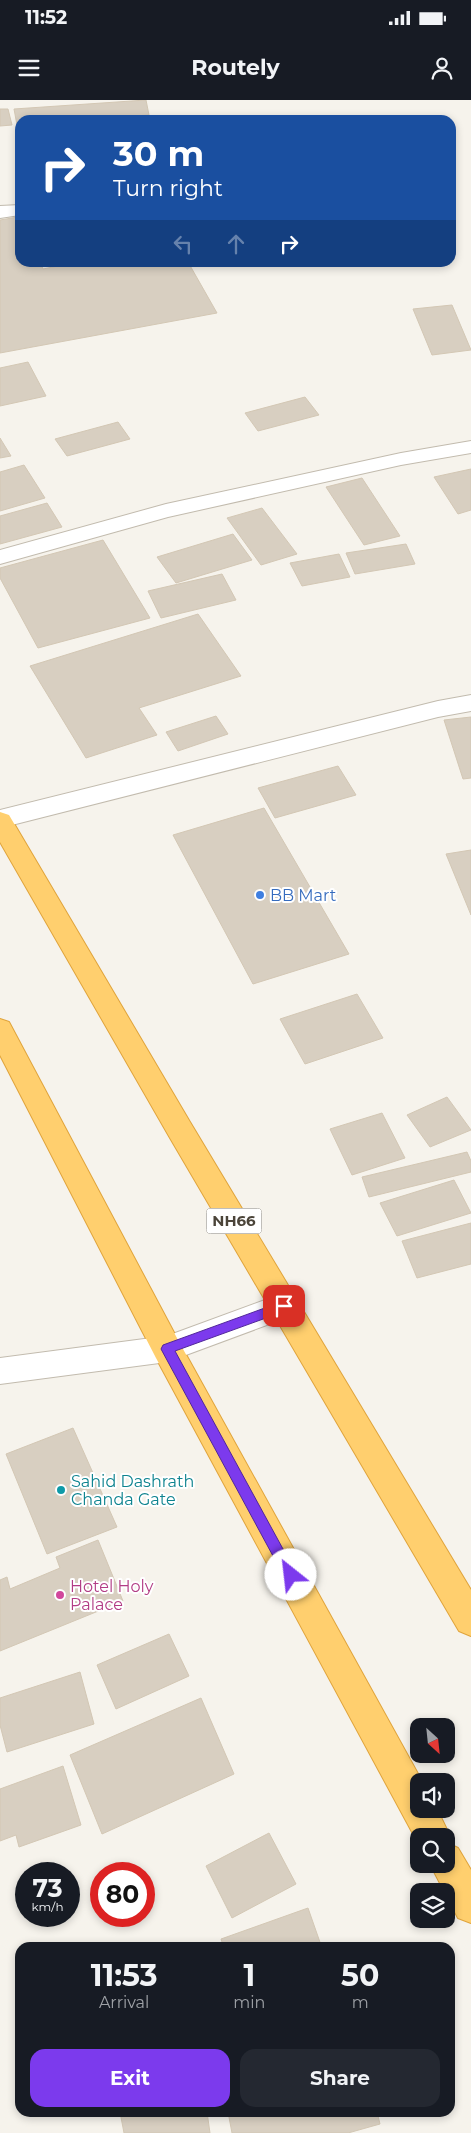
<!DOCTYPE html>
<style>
:root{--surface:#171b24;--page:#242831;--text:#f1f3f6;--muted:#9ea1a6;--accent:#7c3aed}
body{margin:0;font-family:Montserrat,sans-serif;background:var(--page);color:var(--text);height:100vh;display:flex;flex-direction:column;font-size:19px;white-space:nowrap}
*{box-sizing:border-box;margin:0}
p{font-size:16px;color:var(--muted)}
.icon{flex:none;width:28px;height:28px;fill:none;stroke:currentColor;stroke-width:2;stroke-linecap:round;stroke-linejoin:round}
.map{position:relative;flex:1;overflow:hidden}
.side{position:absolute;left:15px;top:1842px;width:440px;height:175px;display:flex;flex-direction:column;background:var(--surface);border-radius:15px;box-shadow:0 2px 8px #0003}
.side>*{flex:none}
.guide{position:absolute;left:15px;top:15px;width:441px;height:152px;border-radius:15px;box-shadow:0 2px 8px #0003;background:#1a4fa0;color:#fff;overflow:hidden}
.needle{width:32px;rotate:153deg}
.tools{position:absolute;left:410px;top:1618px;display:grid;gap:10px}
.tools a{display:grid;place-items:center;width:45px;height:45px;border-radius:10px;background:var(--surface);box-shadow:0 2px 8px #0003;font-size:25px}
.speed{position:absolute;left:15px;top:1762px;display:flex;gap:10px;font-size:25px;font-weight:700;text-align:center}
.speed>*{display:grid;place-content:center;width:65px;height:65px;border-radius:50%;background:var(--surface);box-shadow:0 2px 8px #0003;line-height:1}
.speed small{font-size:12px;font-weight:400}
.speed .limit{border:8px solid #d22;background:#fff;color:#111}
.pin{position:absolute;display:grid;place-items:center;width:42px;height:42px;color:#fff;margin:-21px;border-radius:10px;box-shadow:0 2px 8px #0006}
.me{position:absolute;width:55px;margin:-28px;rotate:331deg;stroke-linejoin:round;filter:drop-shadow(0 0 4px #0008)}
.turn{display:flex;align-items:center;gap:18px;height:105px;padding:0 15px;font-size:22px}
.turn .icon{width:65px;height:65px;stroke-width:2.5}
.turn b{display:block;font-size:35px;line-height:42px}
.lanes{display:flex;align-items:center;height:48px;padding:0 15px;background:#0003;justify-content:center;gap:25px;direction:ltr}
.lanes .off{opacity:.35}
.eta{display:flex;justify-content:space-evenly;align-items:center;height:85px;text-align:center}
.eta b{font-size:30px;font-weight:700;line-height:35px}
.cta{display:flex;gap:10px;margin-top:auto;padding:10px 15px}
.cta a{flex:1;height:58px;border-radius:15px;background:var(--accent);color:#fff;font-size:20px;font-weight:700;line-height:58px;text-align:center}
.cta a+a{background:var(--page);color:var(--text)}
.status{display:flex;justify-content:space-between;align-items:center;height:35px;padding:0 25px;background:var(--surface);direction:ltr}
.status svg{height:14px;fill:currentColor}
header{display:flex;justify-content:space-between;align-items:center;height:65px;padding:0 15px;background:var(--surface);font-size:22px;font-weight:700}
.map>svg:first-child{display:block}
.building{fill:#d8cfc1;stroke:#d3c7b4}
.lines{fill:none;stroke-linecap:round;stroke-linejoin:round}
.minor-casing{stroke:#c2bbae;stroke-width:2}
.highway-casing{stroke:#e0a43c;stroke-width:2}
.minor{fill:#fff;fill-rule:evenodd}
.highway{fill:#ffcf6e;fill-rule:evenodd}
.route{fill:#7c3aed;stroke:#51269a}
.shop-dot{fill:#3f7fe0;stroke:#fff;stroke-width:2}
.culture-dot{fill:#0f9aa8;stroke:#fff;stroke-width:2}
.hotel-dot{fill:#d1479c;stroke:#fff;stroke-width:2}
.labels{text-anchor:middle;stroke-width:4;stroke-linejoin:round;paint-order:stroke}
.shield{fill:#fff;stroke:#817c74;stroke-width:1}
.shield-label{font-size:15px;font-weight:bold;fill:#4b4439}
.shop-label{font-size:16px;fill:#366cbe;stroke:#fff;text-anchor:start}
.culture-label{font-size:16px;fill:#0d838f;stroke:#fff;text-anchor:start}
.hotel-label{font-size:16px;fill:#b23c85;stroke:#fff;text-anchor:start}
</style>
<div class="status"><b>11:52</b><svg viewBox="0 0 49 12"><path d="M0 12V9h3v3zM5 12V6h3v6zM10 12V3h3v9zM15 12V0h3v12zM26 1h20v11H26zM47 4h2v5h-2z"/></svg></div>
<header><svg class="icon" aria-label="menu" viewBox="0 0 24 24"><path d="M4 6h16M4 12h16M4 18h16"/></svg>Routely<svg class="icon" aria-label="person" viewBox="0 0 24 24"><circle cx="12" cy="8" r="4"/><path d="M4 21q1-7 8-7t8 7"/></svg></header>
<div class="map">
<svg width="471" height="2033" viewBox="0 0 471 2033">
<rect width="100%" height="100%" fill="#f6f3ec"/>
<g class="building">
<path d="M146 0 149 15 80 20H20V25H17L14 9Z"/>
<path d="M0 9H8L12 25 0 26Z"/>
<path d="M18 117 20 120V162H40L43 169 77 162H188L217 213 0 253V120Z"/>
<path d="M452 205 471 250 432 255 413 209Z"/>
<path d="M28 262 46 296 0 306V268Z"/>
<path d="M305 297 319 315 258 331 245 313Z"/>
<path d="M118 322 130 339 67 356 55 339Z"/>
<path d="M0 338 11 356 0 358Z"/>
<path d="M24 365 45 398 0 411V372Z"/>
<path d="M471 369V410L458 414 434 377Z"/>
<path d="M362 378 400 436 364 445 326 387Z"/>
<path d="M47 403 62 427 0 444V416Z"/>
<path d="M262 408 297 454 261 465 227 418Z"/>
<path d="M233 434 252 460 176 483 157 457Z"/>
<path d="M103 440 150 518 38 548 0 478V468Z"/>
<path d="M406 444 415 464 355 474 346 453Z"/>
<path d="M339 454 350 477 302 486 290 463Z"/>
<path d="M222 474 236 500 161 518 148 491Z"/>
<path d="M198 514 241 576 139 608 157 635 86 658 30 566Z"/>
<path d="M216 616 228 634 178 651 166 632Z"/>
<path d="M471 617V678L463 679 444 620Z"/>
<path d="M338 666 356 695 275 718 258 688Z"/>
<path d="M264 708 349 854 253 884 173 735Z"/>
<path d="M471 750V815L446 754Z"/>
<path d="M357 894 383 938 305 964 280 919Z"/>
<path d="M447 997 471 1030 430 1047 407 1015Z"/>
<path d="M382 1013 405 1058 352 1075 330 1029Z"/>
<path d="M467 1052 471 1061V1072L369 1097 362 1077Z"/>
<path d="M454 1080 471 1113 397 1136 380 1103Z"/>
<path d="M471 1123V1164L417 1178 402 1141Z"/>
<path d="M73 1328 117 1427 47 1454 6 1354Z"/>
<path d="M98 1440 123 1501 0 1551V1480L7 1477 10 1489 60 1468 56 1457Z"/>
<path d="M169 1534 189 1576 116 1609 97 1565Z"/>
<path d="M80 1572 94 1624 7 1652 0 1625V1598Z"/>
<path d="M201 1598 234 1674 102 1734 70 1655Z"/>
<path d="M63 1666 81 1725 19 1747 16 1735 0 1741V1689Z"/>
<path d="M269 1733 296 1784 232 1818 206 1766Z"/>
<path d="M308 1808 322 1848H224L221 1839Z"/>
<path d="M120 2012H207L210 2033H124Z"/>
<path d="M228 2012H377L380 2024 348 2033H232Z"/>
</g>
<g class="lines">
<defs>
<g id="minor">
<path d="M20 105V115L0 118V106Z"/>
<path d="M471 341V353L401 365 168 417 0 464V450L166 404 401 353Z"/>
<path d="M471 595V611L438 617 0 728V710L438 601Z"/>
<path d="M284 1193 294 1197 299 1206 294 1215 167 1262 0 1284V1258L167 1236Z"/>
</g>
<g id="highway">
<path d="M0 712 9 715 190 1022 471 1490V1536L459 1531 170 1038 0 742Z"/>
<path d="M0 919 9 922 178 1240 422 1681H419V1709H437L450 1736 447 1743 458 1748 471 1770V1823L458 1818 430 1764H446V1736H419V1745L156 1258 0 955Z"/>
</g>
</defs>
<use href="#minor" class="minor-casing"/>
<use href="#highway" class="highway-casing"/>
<use href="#minor" class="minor"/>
<use href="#highway" class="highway"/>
</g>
<path class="route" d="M284 1201 288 1202 290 1206 288 1210 175 1251 295 1471 297 1475 295 1480 291 1481 286 1480 161 1249 163 1245Z"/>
<circle class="shop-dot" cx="260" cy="795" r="5"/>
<circle class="culture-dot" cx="61" cy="1390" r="5"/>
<circle class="hotel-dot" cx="60" cy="1495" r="5"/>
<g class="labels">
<rect class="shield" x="206.5" y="1108.5" width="55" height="25" rx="4"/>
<g class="shield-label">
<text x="234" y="1126">NH66</text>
</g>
<g class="shop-label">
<text x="270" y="801">BB Mart</text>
</g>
<g class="culture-label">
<text x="71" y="1387">Sahid Dashrath<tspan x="71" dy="18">Chanda Gate</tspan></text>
</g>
<g class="hotel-label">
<text x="70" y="1492">Hotel Holy<tspan x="70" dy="18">Palace</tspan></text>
</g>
</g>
</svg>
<div class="tools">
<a><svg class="needle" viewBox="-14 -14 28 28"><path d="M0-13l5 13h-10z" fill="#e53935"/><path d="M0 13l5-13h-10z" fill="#9ea1a6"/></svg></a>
<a><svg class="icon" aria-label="sound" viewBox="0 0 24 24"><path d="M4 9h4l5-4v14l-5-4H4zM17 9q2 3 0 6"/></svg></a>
<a><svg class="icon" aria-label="search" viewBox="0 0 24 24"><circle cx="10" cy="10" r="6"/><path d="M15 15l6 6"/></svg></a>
<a><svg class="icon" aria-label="layers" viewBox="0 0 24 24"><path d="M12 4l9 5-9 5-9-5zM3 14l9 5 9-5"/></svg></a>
</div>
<div class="speed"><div>73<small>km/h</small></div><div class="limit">80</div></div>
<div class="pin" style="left:284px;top:1206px;background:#d93025"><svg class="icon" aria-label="arrive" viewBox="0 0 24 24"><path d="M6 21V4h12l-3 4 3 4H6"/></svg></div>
<svg class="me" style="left:291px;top:1475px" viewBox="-20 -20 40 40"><circle r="19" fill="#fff"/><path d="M0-13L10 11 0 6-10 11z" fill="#7c3aed"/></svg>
<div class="guide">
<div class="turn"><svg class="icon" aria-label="right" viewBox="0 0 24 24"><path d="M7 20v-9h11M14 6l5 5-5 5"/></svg><div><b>30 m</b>Turn right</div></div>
<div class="lanes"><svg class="icon off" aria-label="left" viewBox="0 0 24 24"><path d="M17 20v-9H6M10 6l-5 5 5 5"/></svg><svg class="icon off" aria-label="ahead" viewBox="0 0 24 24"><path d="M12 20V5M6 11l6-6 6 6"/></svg><svg class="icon" aria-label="right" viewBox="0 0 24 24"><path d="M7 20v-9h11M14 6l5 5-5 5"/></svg></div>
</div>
<section class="side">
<div class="eta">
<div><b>11:53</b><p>Arrival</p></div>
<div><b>1</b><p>min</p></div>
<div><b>50</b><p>m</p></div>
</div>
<div class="cta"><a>Exit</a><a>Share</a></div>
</section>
</div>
